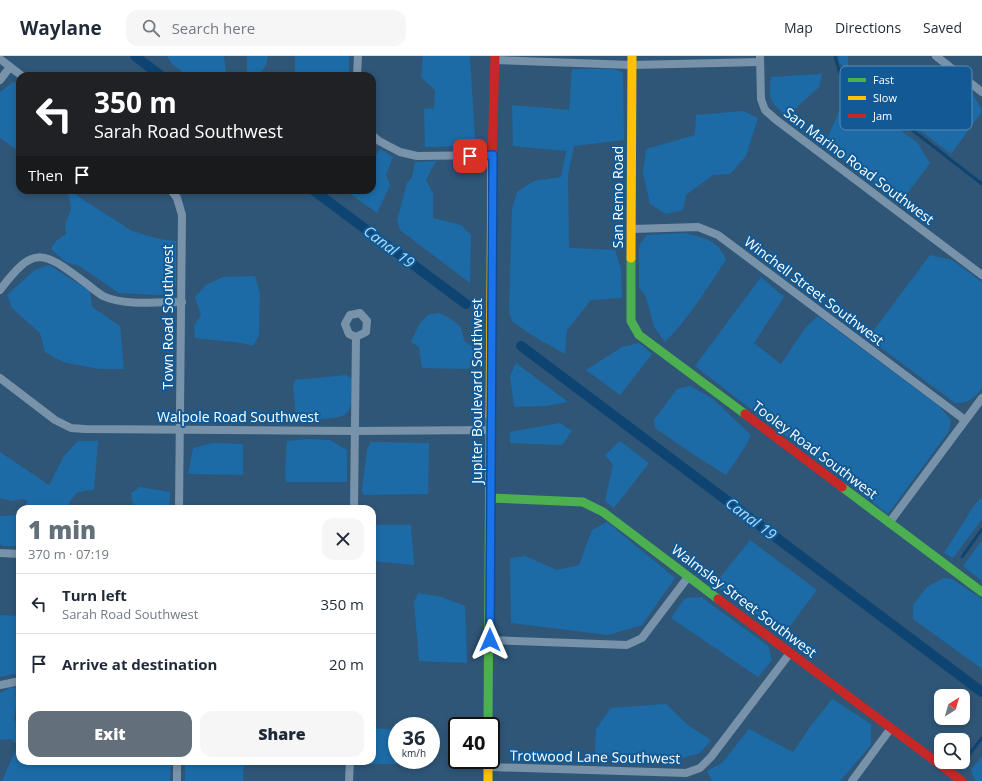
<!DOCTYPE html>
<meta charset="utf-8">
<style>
:root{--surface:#fff;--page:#f6f6f7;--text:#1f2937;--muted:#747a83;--line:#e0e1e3;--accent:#636f7b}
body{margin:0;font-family:"Open Sans",sans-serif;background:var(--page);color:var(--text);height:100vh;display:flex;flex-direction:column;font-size:15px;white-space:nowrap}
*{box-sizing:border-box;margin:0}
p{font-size:13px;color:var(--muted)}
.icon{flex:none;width:22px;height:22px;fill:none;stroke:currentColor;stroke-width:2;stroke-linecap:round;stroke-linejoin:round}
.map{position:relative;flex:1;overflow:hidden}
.drawer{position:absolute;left:16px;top:449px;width:360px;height:260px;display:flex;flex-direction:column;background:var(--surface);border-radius:12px;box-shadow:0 2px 6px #0003}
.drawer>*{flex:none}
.top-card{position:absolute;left:16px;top:16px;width:360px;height:122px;border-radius:12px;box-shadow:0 2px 6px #0003;background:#202124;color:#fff;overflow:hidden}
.needle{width:26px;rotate:37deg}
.fabs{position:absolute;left:934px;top:633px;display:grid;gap:8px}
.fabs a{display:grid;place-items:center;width:36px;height:36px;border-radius:8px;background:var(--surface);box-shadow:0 2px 6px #0003;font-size:20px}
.speed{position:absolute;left:388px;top:661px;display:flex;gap:8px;font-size:20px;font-weight:700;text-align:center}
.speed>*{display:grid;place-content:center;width:52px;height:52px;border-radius:50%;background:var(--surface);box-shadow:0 2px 6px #0003;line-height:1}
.speed small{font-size:10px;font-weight:400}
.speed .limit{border:2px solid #111;border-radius:6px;background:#fff;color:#111}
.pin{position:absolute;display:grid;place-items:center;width:34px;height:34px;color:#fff;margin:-17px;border-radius:8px;box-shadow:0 2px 6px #0006}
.me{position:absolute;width:44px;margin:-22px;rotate:0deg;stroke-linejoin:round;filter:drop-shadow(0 0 3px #0008)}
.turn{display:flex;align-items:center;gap:14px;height:84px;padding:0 12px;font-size:18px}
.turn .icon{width:52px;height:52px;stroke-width:2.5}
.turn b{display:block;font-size:28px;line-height:34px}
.then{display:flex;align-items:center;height:38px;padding:0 12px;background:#0003;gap:8px;font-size:15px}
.round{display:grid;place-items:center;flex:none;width:42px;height:42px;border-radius:12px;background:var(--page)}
.head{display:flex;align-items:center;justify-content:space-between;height:68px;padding:0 12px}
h1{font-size:24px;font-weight:800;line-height:30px;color:var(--accent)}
.button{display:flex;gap:8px;margin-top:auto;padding:8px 12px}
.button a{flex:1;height:46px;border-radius:12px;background:var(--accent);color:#fff;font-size:16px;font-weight:800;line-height:46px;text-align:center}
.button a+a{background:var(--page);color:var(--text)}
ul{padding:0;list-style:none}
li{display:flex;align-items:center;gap:12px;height:60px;padding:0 12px;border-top:1px solid var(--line)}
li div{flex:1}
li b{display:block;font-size:15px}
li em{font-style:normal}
header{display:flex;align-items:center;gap:24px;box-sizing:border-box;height:56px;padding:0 20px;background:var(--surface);border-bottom:1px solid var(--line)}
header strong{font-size:19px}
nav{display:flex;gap:22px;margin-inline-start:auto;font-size:14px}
.search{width:280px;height:36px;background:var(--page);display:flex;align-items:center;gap:10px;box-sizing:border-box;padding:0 14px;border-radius:12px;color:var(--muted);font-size:15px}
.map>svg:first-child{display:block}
.green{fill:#1c6ba7}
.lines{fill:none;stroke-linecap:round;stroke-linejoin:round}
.stream{stroke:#0d4472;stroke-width:3}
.canal{stroke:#0d4472;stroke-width:10}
.street{stroke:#7892a9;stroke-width:8}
.fast{stroke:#4caf50;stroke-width:9}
.slow{stroke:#ffc107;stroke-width:9}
.jam{stroke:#c62828;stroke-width:9}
.route-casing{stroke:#114b97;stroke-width:10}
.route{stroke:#1a73e8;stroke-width:7}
.labels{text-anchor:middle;stroke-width:4;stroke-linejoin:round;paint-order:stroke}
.street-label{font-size:14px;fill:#fff;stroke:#115a95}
.water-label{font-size:15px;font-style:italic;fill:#acd8fa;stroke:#115a95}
.key{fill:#115a95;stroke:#588cb5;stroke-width:1}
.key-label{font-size:11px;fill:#fff}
</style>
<header>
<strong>Waylane</strong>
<div class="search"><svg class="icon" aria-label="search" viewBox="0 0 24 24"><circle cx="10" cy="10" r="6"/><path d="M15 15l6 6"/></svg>Search here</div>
<nav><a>Map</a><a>Directions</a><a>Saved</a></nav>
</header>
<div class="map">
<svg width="982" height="725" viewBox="0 0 982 725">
<rect width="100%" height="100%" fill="#2f5677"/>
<g class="green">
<path d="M167 0H224L226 17 235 20H188L172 8Z"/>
<path d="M247 0H268L266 9 258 20 247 19Z"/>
<rect x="295" y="0" width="54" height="19"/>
<path d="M423 0H470L475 83 462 90 425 91 424 53 434 52 435 34 421 21Z"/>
<path d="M839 0H848V10C868 29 890 46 918 51L940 13 970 33 982 55 951 98 856 25 839 6Z"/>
<path d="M572 13H614L623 16 624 84 574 90 568 119 569 192 615 194 621 213 622 242 591 244 567 274 565 298 530 278 512 265 509 256 512 153 517 136 534 125 561 121 566 95 513 90 512 49 569 54Z"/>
<path d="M822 18 819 31 787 60C771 47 767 43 771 21Z"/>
<path d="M13 26 20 28V96L0 82V36Z"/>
<path d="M852 41 917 86 930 107 901 146 827 91 828 81 841 51Z"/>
<path d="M743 55 758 62 746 100 730 118 713 119 686 139 683 154 666 158 650 148 643 117 646 93 695 79 696 59Z"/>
<path d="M380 93 393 101 386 119 390 129 377 157 349 137 352 134H372V105Z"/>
<path d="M436 105 426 124 433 137V162L461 169 471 179 470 227 400 174 397 164 407 127 412 121 415 106Z"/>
<path d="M65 134H72L79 141 132 175 159 183 176 185V230L169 238 159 239 119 237 81 211 66 206 51 193 56 185 66 178 65 169 71 153 69 140Z"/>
<path d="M685 177C706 183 717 183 726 204 707 232 689 262 665 286L654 271 646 241 639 231V190L647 179Z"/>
<path d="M930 199 952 204 982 226V332C975 342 967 348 955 347L868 282Z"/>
<path d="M49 209 90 235 92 251 120 270 124 313H99L63 306 45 296 40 277 12 252 7 239 35 214Z"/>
<path d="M255 220 260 237 259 279 253 290 242 287 195 282 194 270 201 259 195 241 206 229 223 221Z"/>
<path d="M761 221 784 241 754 287 781 308 805 272 818 260 939 350 951 364 949 375 888 458 695 310Z"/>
<path d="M439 257 448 261 460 270 465 286 473 291 474 307 468 313 422 312 419 291 411 286 420 267 428 259Z"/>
<path d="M639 287 652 298 620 339 586 314 622 291Z"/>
<path d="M516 307 568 346 546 350 514 351 510 320Z"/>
<path d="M346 319 352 323C351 330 353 347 349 354 343 367 309 362 296 362L293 329 295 324Z"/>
<path d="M690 330 713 343 751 379 745 391 726 419 693 398 655 372 654 364 677 333Z"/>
<path d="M560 367 572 375 562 389 510 387V376Z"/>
<path d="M309 383 330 384 347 394V426H286L285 413 287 385Z"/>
<path d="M78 385H98L94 434C76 435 74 436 67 453H23L28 445 24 443 11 445 0 442V396L49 429 64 400Z"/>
<path d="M620 385 649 407 614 452 605 445 613 409 605 399Z"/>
<path d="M371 386 429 387 428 438 364 439 362 435 367 393Z"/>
<path d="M213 387 243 388V419L188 418 193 392Z"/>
<path d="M140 431 170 436 169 453H134L131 437Z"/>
<path d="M982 441V463L953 502 944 497 975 448Z"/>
<path d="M20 459V490H3L0 488V460Z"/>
<path d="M607 466 675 522 642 569 608 579 511 567 510 502 525 500 557 514 579 509 592 474Z"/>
<path d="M372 469H411L414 509 372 505Z"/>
<path d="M750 484 817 534 784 578 720 533 718 524Z"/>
<path d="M982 484V525L963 510Z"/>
<path d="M944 522 952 523 982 543V613L913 563V549L927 531Z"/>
<path d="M418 537 442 541 465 550 467 607 419 605 414 546Z"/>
<path d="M701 541 768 590 772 604 758 621 671 562 685 542Z"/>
<path d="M0 559 20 560V618H13L0 621Z"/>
<path d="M20 631V647L16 652 14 664 20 668V705H171L170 725H2L18 689 11 683 0 684V637L10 632Z"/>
<path d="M832 643 871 668V689L840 725H712L707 715 722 707 749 673 793 696 810 671Z"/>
<path d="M666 648 689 670 711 684 700 697 668 706 595 698 596 673 611 652Z"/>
<path d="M372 672 397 674V704H414V708H359V705H372Z"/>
<path d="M982 701V725H975L971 713Z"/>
<path d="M185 705H244L243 725H185Z"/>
</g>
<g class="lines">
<g class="stream">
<path d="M835 0 840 18 982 128"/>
<path d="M962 501 982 473"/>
<path d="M960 710 982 682"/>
</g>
<g class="canal">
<path d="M135 0 161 20"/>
<path d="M313 134 466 248"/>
<path d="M521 290 982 636"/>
</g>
<g class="street">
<path d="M760 0 761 43 765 54 775 63 982 219"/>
<path d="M936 0 982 36"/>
<path d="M0 3 22 20"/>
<path d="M495 4 632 9 760 6"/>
<path d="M357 20 358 0"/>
<path d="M0 24 10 11"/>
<path d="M372 79 379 85 400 96 417 100 493 99"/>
<path d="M171 134 177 142 182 159 179 453"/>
<path d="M632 173 698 171 718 179 965 364"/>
<path d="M0 234C33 190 42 194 83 225 90 230 96 236 103 240 124 250 159 246 182 246"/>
<path d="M0 322 55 364 71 372 85 373 355 375 491 374"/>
<path d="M354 453 356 281 366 276 367 265 360 257 350 259 345 268 349 278 356 281"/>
<path d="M889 467 982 342"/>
<path d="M0 497 20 498"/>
<path d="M490 584 627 589 642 582 688 521"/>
<path d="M0 629 20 625"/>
<path d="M488 711 686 717 700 712 711 701 790 597"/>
<path d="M177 725V705"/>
<path d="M349 725 350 705"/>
<path d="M852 725 891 672"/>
</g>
<g class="fast">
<path d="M631 202V265L639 279 745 358"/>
<path d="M842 431 982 536"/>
<path d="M491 442 583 446 603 456 718 543"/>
<path d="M488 670 490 360"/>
</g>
<g class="slow">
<path d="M631 202 632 0"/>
<path d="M490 360 492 103"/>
<path d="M488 704V725"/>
</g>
<g class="jam">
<path d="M492 103 495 0"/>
<path d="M745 358 842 431"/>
<path d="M718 543 962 725"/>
</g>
</g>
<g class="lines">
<defs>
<path id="route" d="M470 100 493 99 490 584"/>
</defs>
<use href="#route" class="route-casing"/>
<use href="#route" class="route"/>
</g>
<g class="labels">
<g class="street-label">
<text transform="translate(859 110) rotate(37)" y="5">San Marino Road Southwest</text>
<text transform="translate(618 141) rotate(-90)" y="5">San Remo Road</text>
<text transform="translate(814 235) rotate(37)" y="5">Winchell Street Southwest</text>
<text transform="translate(168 261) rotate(-90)" y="5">Town Road Southwest</text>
<text transform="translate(477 335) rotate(-90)" y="5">Jupiter Boulevard Southwest</text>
<text x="238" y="366">Walpole Road Southwest</text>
<text transform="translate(815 394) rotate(37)" y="5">Tooley Road Southwest</text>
<text transform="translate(744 545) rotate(37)" y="5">Walmsley Street Southwest</text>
<text transform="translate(595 701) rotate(1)" y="5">Trotwood Lane Southwest</text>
</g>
<g class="water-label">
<text transform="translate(389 191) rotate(37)" y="5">Canal 19</text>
<text transform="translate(751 463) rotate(37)" y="5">Canal 19</text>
</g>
</g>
<rect x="840" y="10" width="132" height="64" rx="6" class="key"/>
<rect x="848" y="22" width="18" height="4" fill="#4caf50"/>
<rect x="848" y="40" width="18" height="4" fill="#ffc107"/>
<rect x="848" y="58" width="18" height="4" fill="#c62828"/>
<g class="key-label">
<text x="873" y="28">Fast</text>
<text x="873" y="46">Slow</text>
<text x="873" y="64">Jam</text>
</g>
</svg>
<div class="fabs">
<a><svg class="needle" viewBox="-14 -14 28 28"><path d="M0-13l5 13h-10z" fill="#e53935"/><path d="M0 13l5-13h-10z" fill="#747a83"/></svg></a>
<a><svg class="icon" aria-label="search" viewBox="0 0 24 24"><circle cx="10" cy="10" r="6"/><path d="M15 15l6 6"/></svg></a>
</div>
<div class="speed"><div>36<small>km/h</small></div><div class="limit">40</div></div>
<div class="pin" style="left:470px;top:100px;background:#d93025"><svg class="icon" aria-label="arrive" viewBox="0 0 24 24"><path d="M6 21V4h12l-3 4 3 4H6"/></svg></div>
<svg class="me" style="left:490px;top:584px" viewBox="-20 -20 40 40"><path d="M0-17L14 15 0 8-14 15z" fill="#1a73e8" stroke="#fff" stroke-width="4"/></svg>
<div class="top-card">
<div class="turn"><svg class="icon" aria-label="left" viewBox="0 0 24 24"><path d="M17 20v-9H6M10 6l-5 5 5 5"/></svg><div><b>350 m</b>Sarah Road Southwest</div></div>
<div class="then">Then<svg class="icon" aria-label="arrive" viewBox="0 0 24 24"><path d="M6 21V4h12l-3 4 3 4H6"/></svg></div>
</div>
<section class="drawer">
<div class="head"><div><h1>1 min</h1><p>370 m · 07:19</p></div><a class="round"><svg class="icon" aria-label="close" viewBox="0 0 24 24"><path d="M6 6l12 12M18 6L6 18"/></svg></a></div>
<ul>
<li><svg class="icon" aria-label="left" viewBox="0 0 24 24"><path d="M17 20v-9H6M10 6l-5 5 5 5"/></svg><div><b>Turn left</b><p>Sarah Road Southwest</p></div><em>350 m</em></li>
<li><svg class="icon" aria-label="arrive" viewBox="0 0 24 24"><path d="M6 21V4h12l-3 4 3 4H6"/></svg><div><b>Arrive at destination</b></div><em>20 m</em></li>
</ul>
<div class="button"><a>Exit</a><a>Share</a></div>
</section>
</div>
